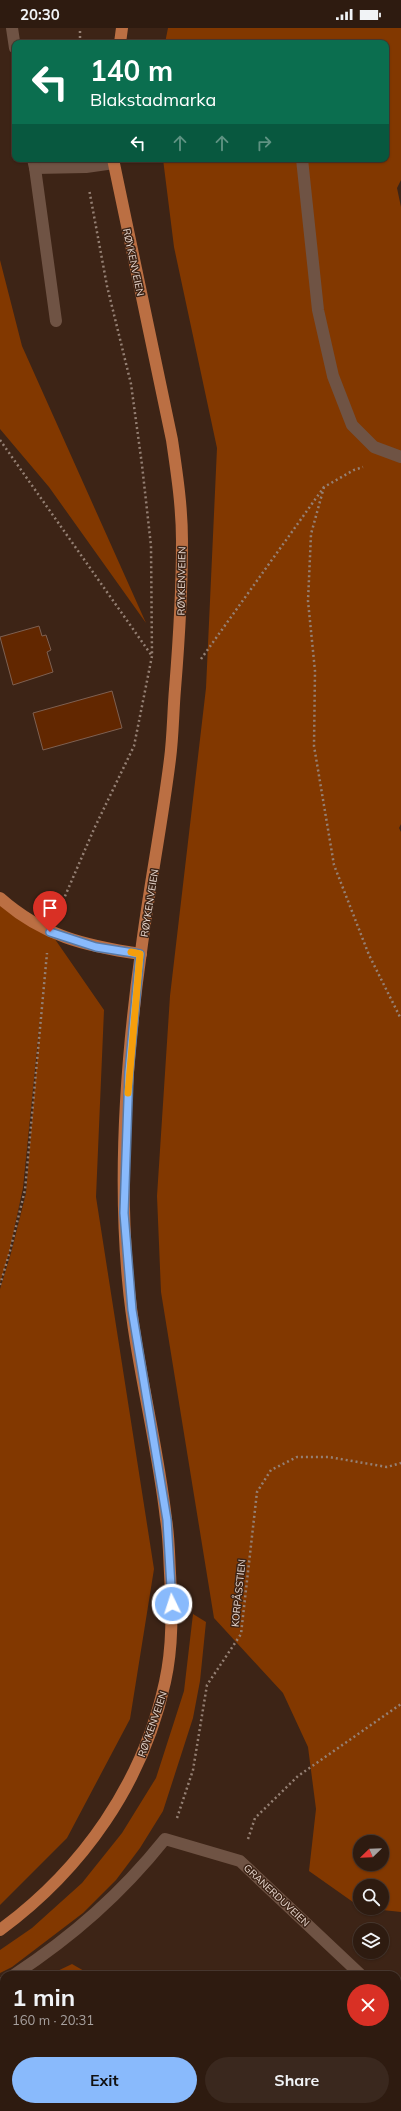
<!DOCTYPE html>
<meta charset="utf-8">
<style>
:root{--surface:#2e1b10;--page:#3a281e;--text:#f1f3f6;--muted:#a7a19f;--line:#493930;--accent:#89bafc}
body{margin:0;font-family:Mulish,sans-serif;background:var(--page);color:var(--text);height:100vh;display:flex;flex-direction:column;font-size:15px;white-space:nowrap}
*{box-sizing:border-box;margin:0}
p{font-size:13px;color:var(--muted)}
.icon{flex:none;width:22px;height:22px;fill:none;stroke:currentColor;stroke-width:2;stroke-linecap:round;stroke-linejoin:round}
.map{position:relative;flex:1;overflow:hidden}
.panel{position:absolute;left:0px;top:1943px;width:401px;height:140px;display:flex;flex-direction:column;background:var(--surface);border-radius:12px 12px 0 0;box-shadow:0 1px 3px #0004,0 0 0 1px var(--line)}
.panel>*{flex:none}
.top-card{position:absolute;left:12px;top:12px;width:377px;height:122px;border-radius:8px;box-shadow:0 1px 3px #0004,0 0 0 1px var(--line);background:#0b6e4f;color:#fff;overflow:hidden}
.needle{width:26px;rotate:247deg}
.tools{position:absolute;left:353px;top:1807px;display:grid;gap:8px}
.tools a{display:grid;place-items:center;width:36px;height:36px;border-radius:50%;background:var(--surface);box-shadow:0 1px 3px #0004,0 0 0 1px var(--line);font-size:20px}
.pin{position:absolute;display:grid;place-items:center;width:34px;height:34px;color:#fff;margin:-41px -17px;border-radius:50% 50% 50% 0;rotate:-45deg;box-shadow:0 0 4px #0007}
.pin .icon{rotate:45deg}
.me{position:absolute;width:44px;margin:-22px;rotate:356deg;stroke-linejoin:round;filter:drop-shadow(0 0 3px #0008)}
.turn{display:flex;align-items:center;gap:14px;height:84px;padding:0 12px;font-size:18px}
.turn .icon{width:52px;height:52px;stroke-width:2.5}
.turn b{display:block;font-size:28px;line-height:34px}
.lanes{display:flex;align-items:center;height:38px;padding:0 12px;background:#0003;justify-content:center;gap:20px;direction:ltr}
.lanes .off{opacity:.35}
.round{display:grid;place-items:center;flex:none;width:42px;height:42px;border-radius:21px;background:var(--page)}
.summary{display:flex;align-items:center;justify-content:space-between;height:68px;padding:0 12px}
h1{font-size:24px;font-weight:700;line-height:30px}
.button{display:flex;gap:8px;margin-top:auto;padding:8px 12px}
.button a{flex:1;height:46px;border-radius:24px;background:var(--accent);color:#111;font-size:16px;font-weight:700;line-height:46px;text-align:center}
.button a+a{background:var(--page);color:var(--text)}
.status{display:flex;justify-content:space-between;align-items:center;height:28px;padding:0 20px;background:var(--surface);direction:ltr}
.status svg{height:11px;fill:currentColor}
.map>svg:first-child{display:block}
.green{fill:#823800;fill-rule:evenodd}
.water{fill:#001233}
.building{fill:#622700;stroke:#7e6051}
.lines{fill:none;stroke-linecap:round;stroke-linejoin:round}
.path{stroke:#958074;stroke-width:2.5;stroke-dasharray:2 3;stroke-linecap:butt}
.minor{stroke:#6f5344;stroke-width:12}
.major{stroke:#bb6f43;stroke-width:12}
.route-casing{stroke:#5979a4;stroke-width:10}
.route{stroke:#89bafc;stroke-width:7}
.slow{stroke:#f59e0b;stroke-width:7}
.labels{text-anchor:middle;stroke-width:3;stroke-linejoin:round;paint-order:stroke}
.street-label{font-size:10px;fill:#ead9d0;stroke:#3d2416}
</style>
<div class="status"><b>20:30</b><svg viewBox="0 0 49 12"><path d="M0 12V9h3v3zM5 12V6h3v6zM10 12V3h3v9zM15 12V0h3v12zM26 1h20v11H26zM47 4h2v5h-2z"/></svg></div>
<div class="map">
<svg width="401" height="2083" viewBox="0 0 401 2083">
<rect width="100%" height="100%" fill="#3d2416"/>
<g class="green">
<path d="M168 0H401V152L397 160 401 179V796L399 800 401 804V1884L364 1880H382V1858H360V1879L309 1843 316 1781 308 1719 283 1665 214 1590 161 1264 157 1168 170 968 206 660 217 420 174 219 163 131H386V15H165ZM360 1814H382V1836H360Z"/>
<path d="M0 232 22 318 146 595 49 459 0 401Z"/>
<path d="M0 870 50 904 104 982 96 1169 154 1541 130 1691 67 1810 0 1877V1261L11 1225 26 1165 41 982 23 1160 9 1225 0 1255Z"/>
<path d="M193 1586 206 1594 200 1653 193 1690 163 1783 140 1820 116 1852 83 1885 12 1939 0 1945V1922L32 1900 82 1855 122 1805 156 1750 184 1663Z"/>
<path d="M72 1936 91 1947H49Z"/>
<path d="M4 1968V2014L0 2012V1970Z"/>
<path d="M174 2079H282L280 2083H181Z"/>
</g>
<path class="water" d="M0 2012 4 2014V2079H174L181 2083H0Z"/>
<g class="building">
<path d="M39 598 42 608 46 607 51 622 47 624 53 644 13 657 0 609Z"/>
<path d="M112 663 122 700 43 722 33 685Z"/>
</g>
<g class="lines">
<g class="path">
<path d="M80 15V0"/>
<path d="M0 412 152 628"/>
<path d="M324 459 311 506 308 573 315 643 314 718 334 837 369 927 401 991"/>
<path d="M201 631 324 459 354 442 363 439"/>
<path d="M59 882 94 801 134 718 152 628 151 518 142 437 131 356 107 258 89 161"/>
<path d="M0 1257 10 1223 25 1162 47 925"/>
<path d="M177 1790 193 1742 207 1657 241 1606 257 1464 271 1442 297 1429H329L387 1439 401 1435"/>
<path d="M248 1811 255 1790 298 1748 401 1676"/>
</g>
<g class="minor">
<path d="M12 0 15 20"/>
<path d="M33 131 35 140 86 139 114 135"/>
<path d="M302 131 318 282 333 348 352 397 374 419 401 429"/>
<path d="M35 140 56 293"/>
<path d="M14 1947C73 1908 121 1866 165 1811L240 1833 361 1947"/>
<path d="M0 1956 4 1954"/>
<path d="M0 1964 4 1966"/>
<path d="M397 1984 401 1988"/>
<path d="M237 2079 243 2083"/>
</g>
<g class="major">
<path d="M120 15 122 0"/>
<path d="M0 870C43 908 85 918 141 926"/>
<path d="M0 1902C83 1841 143 1755 165 1654 173 1618 172 1582 170 1545 169 1527 169 1509 166 1491 157 1411 135 1332 128 1252 118 1144 126 1032 141 924 149 860 162 796 170 731 173 708 173 685 175 661 179 612 182 563 182 513 182 479 177 446 172 412L113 131"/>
</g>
</g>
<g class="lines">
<defs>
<path id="route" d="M50 904 96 919 140 926 129 1044 124 1185 132 1282 167 1492 172 1576"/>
</defs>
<use href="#route" class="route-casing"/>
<use href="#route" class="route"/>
<path class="slow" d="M128 1065 140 926 131 924"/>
</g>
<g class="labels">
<g class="street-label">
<text transform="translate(134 234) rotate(78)" y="4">RØYKENVEIEN</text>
<text transform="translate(181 553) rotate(-89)" y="4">RØYKENVEIEN</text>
<text transform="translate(149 875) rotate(-81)" y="4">RØYKENVEIEN</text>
<text transform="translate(238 1565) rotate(-84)" y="4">KORPÅSSTIEN</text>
<text transform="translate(152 1696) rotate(-71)" y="4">RØYKENVEIEN</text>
<text transform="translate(277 1867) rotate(43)" y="4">GRANERDUVEIEN</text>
</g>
</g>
</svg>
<div class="tools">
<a><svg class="needle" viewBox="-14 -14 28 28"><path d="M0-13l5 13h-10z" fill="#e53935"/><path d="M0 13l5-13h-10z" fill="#a7a19f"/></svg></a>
<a><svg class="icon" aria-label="search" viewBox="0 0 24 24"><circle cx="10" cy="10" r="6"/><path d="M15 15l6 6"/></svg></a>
<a><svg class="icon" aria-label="layers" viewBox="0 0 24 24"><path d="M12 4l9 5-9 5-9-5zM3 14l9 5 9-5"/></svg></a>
</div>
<div class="pin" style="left:50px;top:904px;background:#d93025"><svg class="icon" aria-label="arrive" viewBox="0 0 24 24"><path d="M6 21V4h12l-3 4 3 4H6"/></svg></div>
<svg class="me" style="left:172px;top:1576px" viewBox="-20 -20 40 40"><circle r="17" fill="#89bafc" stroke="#fff" stroke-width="3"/><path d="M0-11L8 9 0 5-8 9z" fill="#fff"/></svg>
<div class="top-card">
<div class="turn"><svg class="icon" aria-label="left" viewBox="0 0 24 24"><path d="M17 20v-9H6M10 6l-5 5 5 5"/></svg><div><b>140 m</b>Blakstadmarka</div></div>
<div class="lanes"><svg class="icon" aria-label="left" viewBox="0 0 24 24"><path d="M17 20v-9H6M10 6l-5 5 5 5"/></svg><svg class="icon off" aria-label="ahead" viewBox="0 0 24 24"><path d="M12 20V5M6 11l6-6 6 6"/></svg><svg class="icon off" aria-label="ahead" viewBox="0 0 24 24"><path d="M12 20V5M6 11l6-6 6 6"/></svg><svg class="icon off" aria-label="right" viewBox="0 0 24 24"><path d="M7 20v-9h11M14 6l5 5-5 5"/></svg></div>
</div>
<section class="panel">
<div class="summary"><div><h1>1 min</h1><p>160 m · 20:31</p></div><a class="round" style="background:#d93025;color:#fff"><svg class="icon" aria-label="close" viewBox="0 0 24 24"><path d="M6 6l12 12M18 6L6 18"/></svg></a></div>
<div class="button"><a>Exit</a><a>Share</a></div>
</section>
</div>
